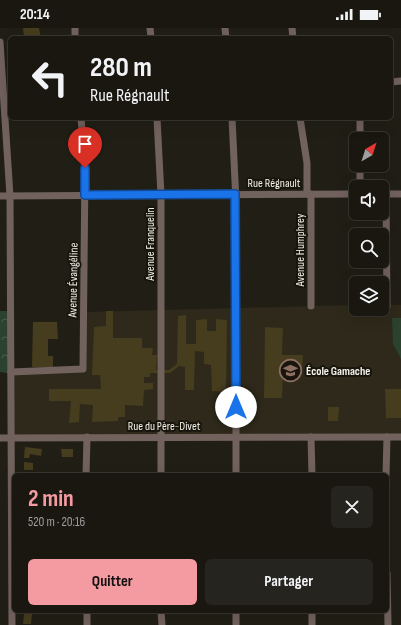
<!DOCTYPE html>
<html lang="fr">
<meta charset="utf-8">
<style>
:root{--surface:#191710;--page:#26241e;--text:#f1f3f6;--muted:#9f9f9f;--line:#373630;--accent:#f49aa1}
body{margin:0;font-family:"Sofia Sans Condensed",sans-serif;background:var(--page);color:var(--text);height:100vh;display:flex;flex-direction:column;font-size:15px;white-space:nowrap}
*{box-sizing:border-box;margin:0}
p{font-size:13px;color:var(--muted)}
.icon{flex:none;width:22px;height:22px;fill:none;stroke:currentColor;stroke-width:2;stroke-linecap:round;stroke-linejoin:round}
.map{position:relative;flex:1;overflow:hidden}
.sheet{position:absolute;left:12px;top:445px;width:377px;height:140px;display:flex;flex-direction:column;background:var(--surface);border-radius:6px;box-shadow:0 4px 16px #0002,0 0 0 1px var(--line)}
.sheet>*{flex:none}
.hud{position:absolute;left:8px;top:8px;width:385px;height:84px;border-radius:6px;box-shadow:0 4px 16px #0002,0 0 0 1px var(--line);background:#191710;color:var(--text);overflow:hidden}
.needle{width:26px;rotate:39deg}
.tools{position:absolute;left:349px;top:104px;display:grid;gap:8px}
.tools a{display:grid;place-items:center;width:40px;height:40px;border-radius:6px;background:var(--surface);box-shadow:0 4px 16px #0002,0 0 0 1px var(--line);font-size:20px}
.pin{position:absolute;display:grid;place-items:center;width:34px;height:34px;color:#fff;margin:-41px -17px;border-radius:50% 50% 50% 0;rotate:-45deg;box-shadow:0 0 4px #0007}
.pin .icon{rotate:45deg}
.me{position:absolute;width:44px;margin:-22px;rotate:0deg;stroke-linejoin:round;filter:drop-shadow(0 0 3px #0008)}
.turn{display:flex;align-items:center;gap:14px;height:84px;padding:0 16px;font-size:18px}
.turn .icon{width:52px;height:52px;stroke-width:2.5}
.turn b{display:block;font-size:28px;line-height:34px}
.round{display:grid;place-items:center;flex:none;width:42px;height:42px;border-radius:6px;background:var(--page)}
.headline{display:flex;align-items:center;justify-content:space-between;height:68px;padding:0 16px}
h1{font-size:24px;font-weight:700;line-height:30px;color:var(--accent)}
.primary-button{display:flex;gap:8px;margin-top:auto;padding:8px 16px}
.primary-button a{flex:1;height:46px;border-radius:6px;background:var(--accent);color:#111;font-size:16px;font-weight:700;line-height:46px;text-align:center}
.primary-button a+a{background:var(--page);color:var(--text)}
.status{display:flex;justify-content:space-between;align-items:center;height:28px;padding:0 20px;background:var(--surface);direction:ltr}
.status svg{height:11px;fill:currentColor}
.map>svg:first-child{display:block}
.built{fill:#2e291a}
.green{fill:#2b422f}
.park{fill:url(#park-crowns)}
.building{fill:#453d1d}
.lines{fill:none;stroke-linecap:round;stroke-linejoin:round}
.minor{stroke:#72625e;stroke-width:7}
.route-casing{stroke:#114b97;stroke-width:10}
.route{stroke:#1a73e8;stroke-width:7}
.labels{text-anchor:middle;stroke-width:4;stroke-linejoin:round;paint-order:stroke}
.street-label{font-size:12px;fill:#f3f1ea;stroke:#18160c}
.poi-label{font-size:12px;font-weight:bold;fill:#f3f1ea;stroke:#18160c;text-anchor:start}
</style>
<div class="status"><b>20:14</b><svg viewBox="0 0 49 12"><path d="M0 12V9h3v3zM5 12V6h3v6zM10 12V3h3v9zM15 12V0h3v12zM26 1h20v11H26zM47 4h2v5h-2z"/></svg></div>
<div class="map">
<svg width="401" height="597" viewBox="0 0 401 597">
<defs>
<pattern id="park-crowns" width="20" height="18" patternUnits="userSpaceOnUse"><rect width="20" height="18" fill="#2b422f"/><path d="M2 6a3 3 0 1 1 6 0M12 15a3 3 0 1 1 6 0" fill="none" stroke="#4a5e4d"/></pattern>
</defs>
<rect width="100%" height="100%" fill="#211f15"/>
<path class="built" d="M356 277V281H382V277H401V408L11 410V344L82 342 87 284Z"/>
<path class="green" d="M392 290H401V331L393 316Z"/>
<path class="park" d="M0 283H10L8 345 0 344Z"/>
<g class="building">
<path d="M23 0H39L41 10H24Z"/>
<path d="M106 283H113V310H142V320H153L152 327H157L156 342H169L177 336 178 288 186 287V316H196V292L207 291V303H216V291L227 292 226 364 212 363 211 337 204 336V324L195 323 194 362H185V339L179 338 170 345H150V349H144V355H153V361L144 362 143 378 125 377V389H118V393L92 394 93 377 80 376 79 394 69 395 71 373H49V361H101L100 347H92L94 299 106 298Z"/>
<path d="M33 294H57L58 311H48V328H53V339H32Z"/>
<path d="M265 299 283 300 282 327H303L302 343H283L282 370H264Z"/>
<path d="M385 361H401V390H386Z"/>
<path d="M328 379H339L338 393H328Z"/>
<path d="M25 419 42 421 41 428 30 426 29 430H24Z"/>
<path d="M61 421H73V429H62Z"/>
<path d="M24 434 33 435V442H24Z"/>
<path d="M24 586H32L31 596H23Z"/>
</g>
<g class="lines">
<g class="minor">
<path d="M75 0V10"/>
<path d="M150 0 151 10"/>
<path d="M225 0 226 10"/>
<path d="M292 0 293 10"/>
<path d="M0 14 10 168 12 597"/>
<path d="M391 54 401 53"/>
<path d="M157 90 161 167V342"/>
<path d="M232 90 236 174V447"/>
<path d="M300 90 307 135V166"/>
<path d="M360 90V111"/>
<path d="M360 137V159"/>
<path d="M311 166V278"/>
<path d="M382 166H401"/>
<path d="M386 166 387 278"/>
<path d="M0 168 356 166"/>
<path d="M11 344 83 341 85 140 81 90"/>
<path d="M161 345V447"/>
<path d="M311 409 312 447"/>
<path d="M0 410 401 409"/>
<path d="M86 447 87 409"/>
<path d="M386 447 387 409"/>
<path d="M387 545 388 597"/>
<path d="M161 583 162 597"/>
<path d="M236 583V597"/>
<path d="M87 597V583"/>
<path d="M312 597V583"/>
</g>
</g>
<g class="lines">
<defs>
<path id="route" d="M85 140V167L235 166 236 379"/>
</defs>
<use href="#route" class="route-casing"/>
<use href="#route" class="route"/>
</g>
<defs>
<symbol id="school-ring" viewBox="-11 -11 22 22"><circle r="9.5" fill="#18160c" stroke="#8d6e63" stroke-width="1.5"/><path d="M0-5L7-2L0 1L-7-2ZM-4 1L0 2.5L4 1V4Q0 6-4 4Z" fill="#8d6e63"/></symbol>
</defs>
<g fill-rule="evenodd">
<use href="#school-ring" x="278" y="330" width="25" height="25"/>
</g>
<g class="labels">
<g class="street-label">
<text x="274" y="159">Rue Régnault</text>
<text transform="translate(150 216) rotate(-90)" y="4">Avenue Franquelin</text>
<text transform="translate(300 222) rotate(-90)" y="4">Avenue Humphrey</text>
<text transform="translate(73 252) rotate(-89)" y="4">Avenue Évangéline</text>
<text x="164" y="402">Rue du Père-Divet</text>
</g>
<g class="poi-label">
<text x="306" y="347">École Gamache</text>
</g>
</g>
</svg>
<div class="tools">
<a><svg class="needle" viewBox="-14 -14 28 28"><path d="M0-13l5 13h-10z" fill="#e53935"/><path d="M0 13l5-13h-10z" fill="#9f9f9f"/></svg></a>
<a><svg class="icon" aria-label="sound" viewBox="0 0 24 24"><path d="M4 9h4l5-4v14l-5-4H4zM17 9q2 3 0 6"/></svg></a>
<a><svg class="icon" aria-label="search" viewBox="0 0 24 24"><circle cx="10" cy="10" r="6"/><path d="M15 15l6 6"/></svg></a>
<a><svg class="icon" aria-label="layers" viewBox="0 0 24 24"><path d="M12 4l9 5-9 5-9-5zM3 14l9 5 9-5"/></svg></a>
</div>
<div class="pin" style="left:85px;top:140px;background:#d93025"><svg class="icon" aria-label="arrive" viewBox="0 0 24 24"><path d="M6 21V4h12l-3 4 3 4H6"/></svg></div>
<svg class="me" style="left:236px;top:379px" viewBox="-20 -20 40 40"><circle r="19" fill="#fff"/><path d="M0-13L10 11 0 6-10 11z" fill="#1a73e8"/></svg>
<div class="hud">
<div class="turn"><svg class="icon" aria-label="left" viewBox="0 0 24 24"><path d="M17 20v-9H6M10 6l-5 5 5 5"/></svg><div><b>280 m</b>Rue Régnault</div></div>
</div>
<section class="sheet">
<div class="headline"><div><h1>2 min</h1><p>520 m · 20:16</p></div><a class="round"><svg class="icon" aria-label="close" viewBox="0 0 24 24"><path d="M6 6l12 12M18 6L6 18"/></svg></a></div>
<div class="primary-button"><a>Quitter</a><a>Partager</a></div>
</section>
</div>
